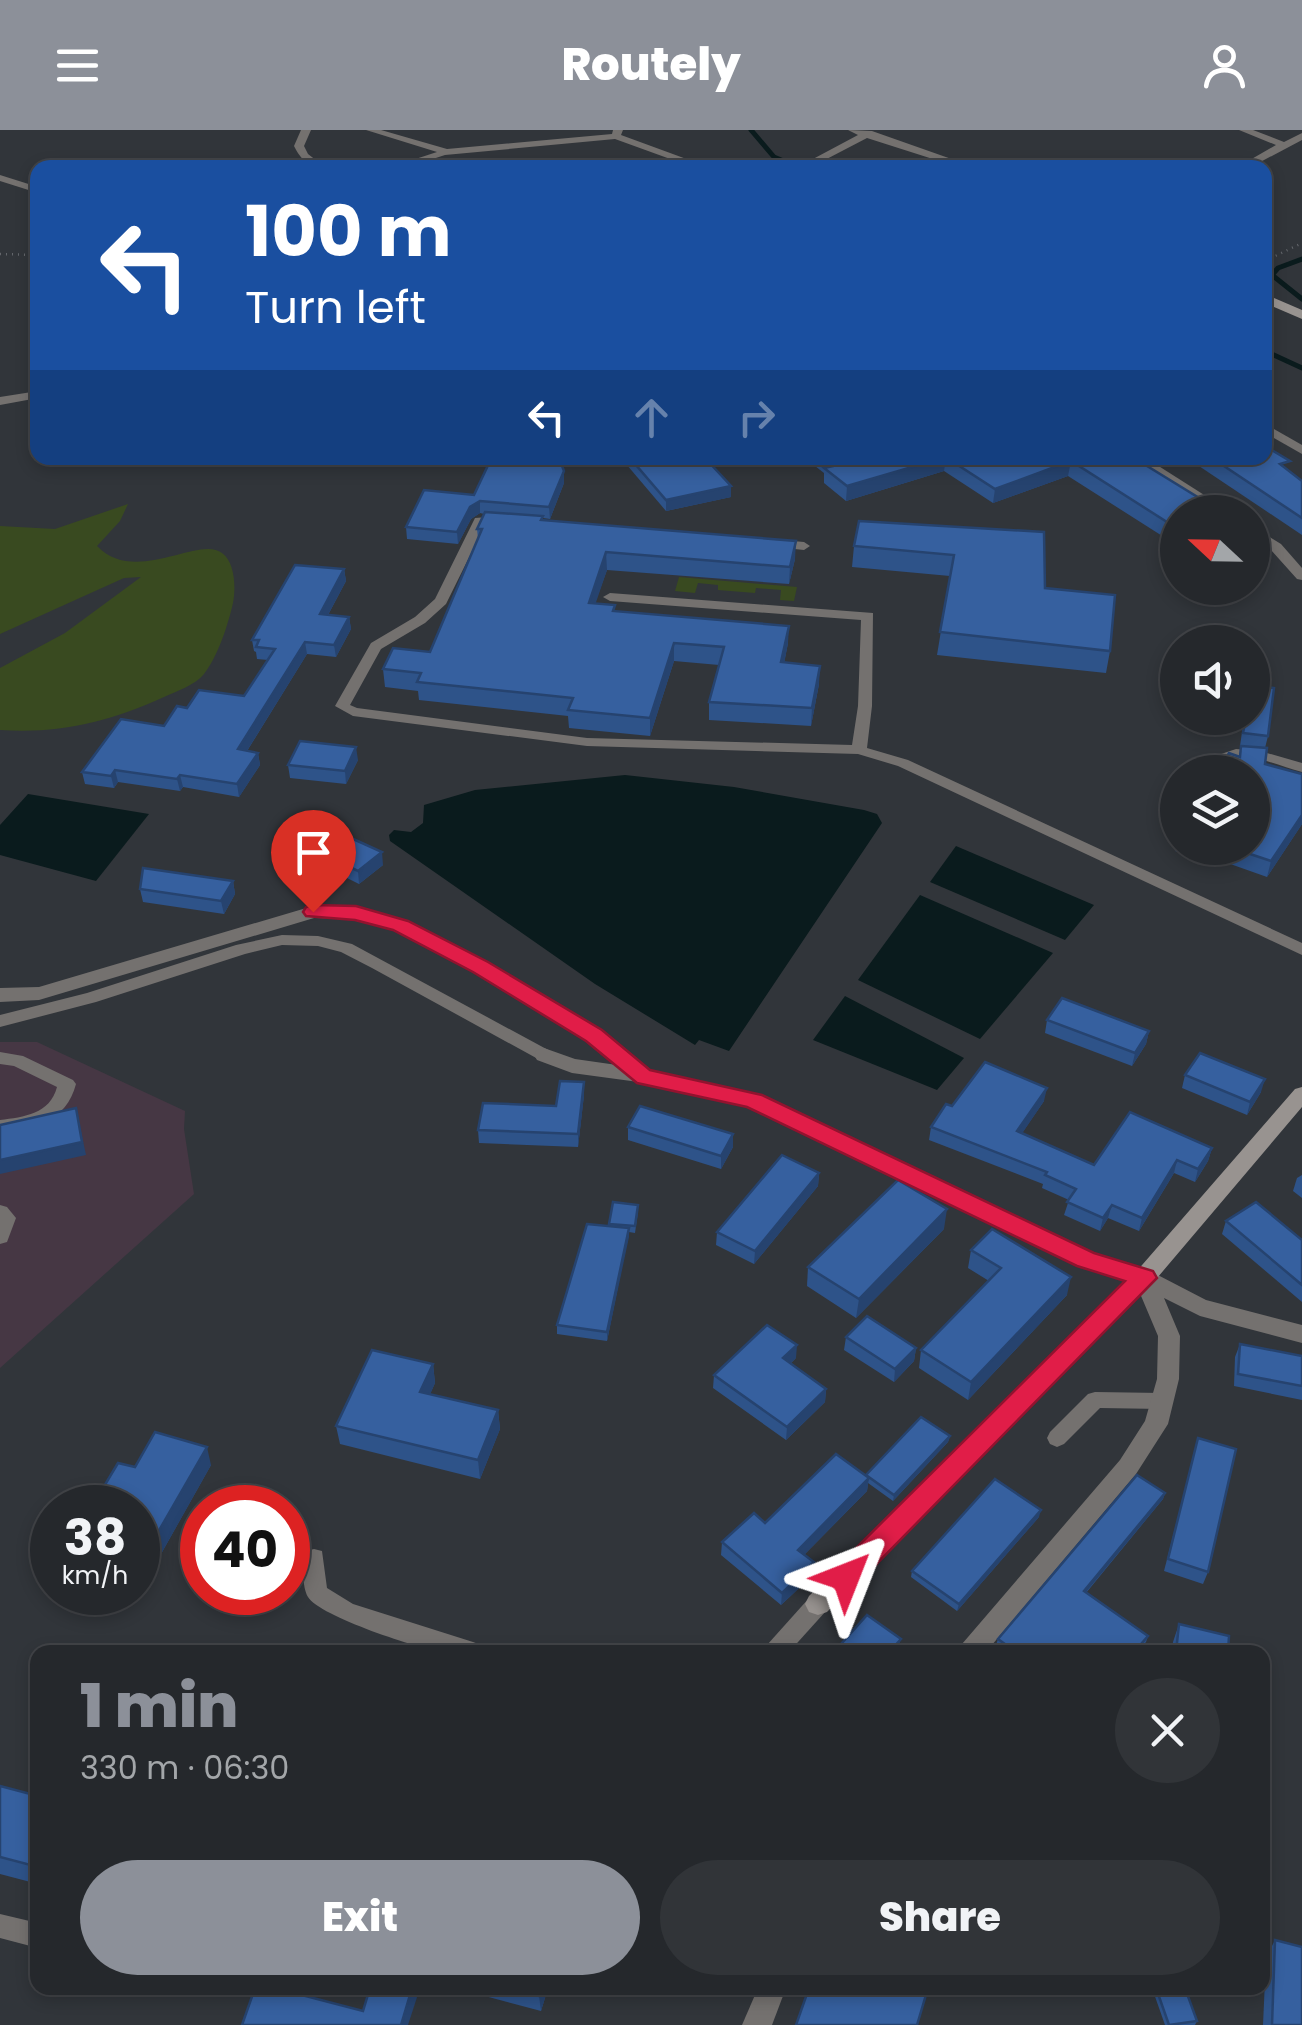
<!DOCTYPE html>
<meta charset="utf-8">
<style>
:root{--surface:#25282c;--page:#313438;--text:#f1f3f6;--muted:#a3a6a9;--line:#424448;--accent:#8c9099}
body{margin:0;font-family:Poppins,sans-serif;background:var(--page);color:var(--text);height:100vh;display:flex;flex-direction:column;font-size:38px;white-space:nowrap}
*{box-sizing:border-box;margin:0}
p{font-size:32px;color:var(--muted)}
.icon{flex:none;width:55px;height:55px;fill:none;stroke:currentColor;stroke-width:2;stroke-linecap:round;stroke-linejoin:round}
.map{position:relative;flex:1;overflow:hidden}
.sheet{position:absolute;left:30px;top:1515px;width:1240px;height:350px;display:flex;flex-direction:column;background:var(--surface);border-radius:20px;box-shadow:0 5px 15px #0003,0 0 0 2px var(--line)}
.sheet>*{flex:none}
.hud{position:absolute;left:30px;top:30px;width:1242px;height:305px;border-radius:20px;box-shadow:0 5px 15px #0003,0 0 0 2px var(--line);background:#1a4fa0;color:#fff;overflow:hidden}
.needle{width:65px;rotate:292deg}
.controls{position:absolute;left:1160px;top:365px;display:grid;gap:20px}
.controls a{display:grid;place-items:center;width:110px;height:110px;border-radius:50%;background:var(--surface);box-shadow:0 5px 15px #0003,0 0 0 2px var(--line);font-size:50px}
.speed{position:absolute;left:30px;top:1355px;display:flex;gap:20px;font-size:50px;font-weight:700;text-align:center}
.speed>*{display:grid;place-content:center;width:130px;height:130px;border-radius:50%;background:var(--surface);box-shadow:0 5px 15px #0003,0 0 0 2px var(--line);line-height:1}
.speed small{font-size:25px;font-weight:400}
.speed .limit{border:15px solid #d22;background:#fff;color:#111}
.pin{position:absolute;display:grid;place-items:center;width:85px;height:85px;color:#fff;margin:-102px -42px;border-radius:50% 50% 50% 0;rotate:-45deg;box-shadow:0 0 10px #0007}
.pin .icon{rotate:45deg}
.me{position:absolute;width:110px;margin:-55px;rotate:45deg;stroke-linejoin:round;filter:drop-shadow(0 0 8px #0008)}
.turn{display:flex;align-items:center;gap:35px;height:210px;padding:0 50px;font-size:45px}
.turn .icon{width:130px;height:130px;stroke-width:2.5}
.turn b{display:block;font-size:70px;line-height:85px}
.lanes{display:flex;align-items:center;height:95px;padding:0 50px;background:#0003;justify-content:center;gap:50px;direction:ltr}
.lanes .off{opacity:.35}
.round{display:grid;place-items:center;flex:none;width:105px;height:105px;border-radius:52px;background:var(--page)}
.headline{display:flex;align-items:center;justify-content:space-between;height:170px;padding:0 50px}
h1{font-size:60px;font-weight:800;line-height:75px;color:var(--accent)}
.button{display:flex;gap:20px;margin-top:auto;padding:20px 50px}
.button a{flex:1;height:115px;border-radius:60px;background:var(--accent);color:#fff;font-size:40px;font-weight:800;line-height:115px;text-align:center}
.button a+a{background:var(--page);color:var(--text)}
header{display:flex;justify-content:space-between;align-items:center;height:130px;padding:0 50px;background:var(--accent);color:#fff;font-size:45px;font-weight:800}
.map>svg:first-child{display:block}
.industrial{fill:#463744}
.green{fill:#394a20}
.water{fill:#0a1b1d}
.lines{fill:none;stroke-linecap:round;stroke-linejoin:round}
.stream{stroke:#0a1b1d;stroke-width:5}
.path-far1{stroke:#64676c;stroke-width:2.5;stroke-dasharray:1 5;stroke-linecap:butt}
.path{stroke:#64676c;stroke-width:6;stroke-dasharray:4 10;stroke-linecap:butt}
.lane{fill:#74716f;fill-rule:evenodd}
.street{fill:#74716f;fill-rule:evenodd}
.secondary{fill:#989390;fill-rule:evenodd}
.wall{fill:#2e5389}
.shaded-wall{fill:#26436f}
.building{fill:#36609f;stroke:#26436f;stroke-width:2.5}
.route{fill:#e11d48;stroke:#92132f;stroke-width:2.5}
</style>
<header><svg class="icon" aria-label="menu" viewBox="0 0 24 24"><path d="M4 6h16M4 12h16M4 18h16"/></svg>Routely<svg class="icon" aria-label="person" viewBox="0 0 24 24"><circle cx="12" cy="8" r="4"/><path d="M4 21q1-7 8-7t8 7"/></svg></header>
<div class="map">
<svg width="1302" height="1895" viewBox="0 0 1302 1895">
<rect width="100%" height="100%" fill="#31353a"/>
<path class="industrial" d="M0 912H37L185 981 184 999 194 1064 0 1238Z"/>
<g class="green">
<path d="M128 374 120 391 97 416C135 456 199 405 222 423 235 432 236 458 233 473 228 495 218 526 204 544 195 555 177 561 164 567 109 592 60 604 0 600V538L65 503 141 447 124 448 0 504V396L55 399Z"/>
<path d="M679 447 797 457 794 471 780 470 781 460 756 458 755 463 718 460V455L698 453 695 463 675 461Z"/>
</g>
<g class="water">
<path d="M625 645 734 657 864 680 877 684 882 693 729 921 699 910 695 915 595 854 390 711 389 705 394 700 411 702 423 693 424 675 475 660Z"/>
<path d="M28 664 149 684 96 751 0 725V695Z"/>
<path d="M956 716 1094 775 1065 810 930 752Z"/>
<path d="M920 765 1053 823 980 909 858 850Z"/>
<path d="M845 866 964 928 937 960 813 910Z"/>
</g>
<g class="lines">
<g class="stream">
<path d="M751 0 774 27 800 38"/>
<path d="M1302 129 1278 138 1272 145 1302 169"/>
<path d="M1265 221 1302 238"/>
</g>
<g class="path-far1">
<path d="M0 124 38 125"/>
<path d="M1265 131 1302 113"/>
</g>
<path class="path" d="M187 1405 202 1407"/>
<g class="lane">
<path d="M301 0H311L304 16 308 24 326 38C309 38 301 30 294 16Z"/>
<path d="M366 0H381L447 19 612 4 613 0H623L621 5 711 38H695L615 9 445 25 405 38H388L437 22Z"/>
<path d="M848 0 872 1 977 38H961L867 8 819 33H813V29L858 5Z"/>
<path d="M1239 0H1253L1284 12 1302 3V10L1249 38H1236L1276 15Z"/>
<path d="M0 45 38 57V63L0 51Z"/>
<path d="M38 261V268L0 275V267Z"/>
<path d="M1265 294 1302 315V324L1265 303Z"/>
<path d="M1132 328H1146L1231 382H1217Z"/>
<path d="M501 386 507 390 506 393 485 395 446 474 425 493 381 519 350 575 357 578 587 608 852 615 858 576 861 490 610 471 603 467 610 463 873 483 872 576 867 618 908 630 1302 813V825L898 636 858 624 587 616 353 586 335 576 371 513 415 487 435 469 475 388Z"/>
<path d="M1252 396 1281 414 1302 438V450L1297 449 1271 420 1252 406Z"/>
<path d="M771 409 804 412 810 416 804 420 766 416V410Z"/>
<path d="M1236 619 1260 621 1302 633V642C1281 637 1259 625 1237 628 1215 631 1216 644 1191 642L1206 629Z"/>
<path d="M1178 655V664L1172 663 1169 660Z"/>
<path d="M282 805 318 806 352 814 550 921 553 925 544 931 538 929 372 838 341 822 318 816 282 815 245 824 96 872 0 897V885L87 863 236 815Z"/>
<path d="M0 922 23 926 73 950 76 954C66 992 35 999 0 1002V990C24 987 50 984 57 957L14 936 0 934Z"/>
<path d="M0 1075 7 1077 16 1088 7 1112 0 1114Z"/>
<path d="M1095 1262 1162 1263 1169 1265 1172 1271 1169 1277 1162 1279 1100 1278 1064 1314 1057 1317 1050 1314 1047 1308 1050 1302 1088 1264Z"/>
<path d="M314 1419 322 1421 327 1458 353 1474 473 1512 481 1515 484 1522C471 1522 457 1524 445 1522 421 1520 319 1486 308 1467 302 1457 302 1432 306 1421Z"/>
<path d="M818 1464 826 1467 829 1474 826 1481 789 1522H764L767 1515 810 1467Z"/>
<path d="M0 1784 38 1793V1818L0 1808Z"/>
</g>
<g class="street">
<path d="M313 776 355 777 407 791 487 833 601 900 648 939 761 966 1093 1124 1152 1142 1206 1170 1302 1195V1213L1200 1186 1164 1168 1180 1206 1179 1249 1168 1294 1136 1344 986 1522H958L962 1514 1120 1330 1145 1291 1157 1249 1158 1206 1136 1154 1078 1136 748 977 668 956 572 943 537 930 534 925 537 920 544 918 575 929 617 935 587 910 473 841 394 799 355 789 314 788 39 870 0 872V858L39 857Z"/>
<path d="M758 1858H786L772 1895H742Z"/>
</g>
<g class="secondary">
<path d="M1265 164 1302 180V189L1265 173Z"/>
<path d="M1302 957V977L1152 1154 827 1482 818 1485 809 1482 805 1474 809 1466 1136 1142 1295 959Z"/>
</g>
</g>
<g class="wall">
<path d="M621 328H705L731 356V367L666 381Z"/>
<path d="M815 328H1134L1178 382V416L1068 346 993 373 944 341 846 371 824 353V343L815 336Z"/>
<path d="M1187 328H1265L1288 340 1302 351V405Z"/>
<path d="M564 353 550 389 543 388V390L795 429 789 454 607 440 595 473 615 481 788 513 784 533 819 554 811 596 709 590V572L719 535 674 531 650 606 569 598 568 586 419 570 418 561 385 557 383 539 430 522 478 409 477 399 484 384 480 383 471 389 458 414 407 409 406 397 474 365Z"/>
<path d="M859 391 1045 458 1110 521 1106 543 937 525 950 446 852 437 854 416Z"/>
<path d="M344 439 346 451 328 485 349 487 351 499 336 527 307 524 247 621 258 623 260 635 239 667 183 657 180 661 118 652 114 658 85 654 82 642 164 596 187 578 244 566 268 530 257 529 256 522 254 521 252 510Z"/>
<path d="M1244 588H1252L1268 606 1265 618V634L1302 644V694L1267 747 1219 730 1217 735 1175 721 1178 708V718H1252L1239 626 1241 616 1254 617 1240 616Z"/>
<path d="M358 630 346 654 290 648 288 635Z"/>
<path d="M327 726 383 735 359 754 329 739Z"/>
<path d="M233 751 235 764 224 784 143 772 140 759Z"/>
<path d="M1047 890 1149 901 1146 914 1132 936 1045 903Z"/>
<path d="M1185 945 1261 962 1247 985 1182 958Z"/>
<path d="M584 965 578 1017 479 1013 478 1000 556 976Z"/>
<path d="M1044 971 1022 1003 1094 1035 1212 1018 1208 1031 1195 1052 1174 1043 1139 1101 1108 1088 1100 1101 1064 1085 1069 1070 1042 1058 1043 1054 929 1010 931 997 952 976Z"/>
<path d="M628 997 733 1017 721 1039 628 1010Z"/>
<path d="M819 1043 818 1056 754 1134 716 1115 717 1102Z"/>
<path d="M1302 1045V1068L1293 1061 1297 1048Z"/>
<path d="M613 1072 638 1082 635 1103 629 1102 607 1211 557 1204V1195L609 1096Z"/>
<path d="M1226 1091 1302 1110V1172L1222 1104Z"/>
<path d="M944 1099 856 1188 807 1156 808 1137Z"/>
<path d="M971 1120 1067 1165 968 1270 919 1238 921 1220 989 1151 968 1138Z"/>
<path d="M846 1207 916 1218 914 1231 894 1252 844 1220Z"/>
<path d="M1240 1214 1302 1226V1270L1234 1256 1235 1227Z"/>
<path d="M796 1228 790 1234 826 1259 825 1272 786 1310 713 1258 714 1245Z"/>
<path d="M433 1234 435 1253 430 1264 498 1280 500 1299 480 1349 340 1314 336 1296Z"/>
<path d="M950 1306 948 1312 893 1371 868 1353 867 1361 804 1425 813 1445 781 1475 721 1425 722 1412Z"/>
<path d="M1198 1308 1208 1442 1203 1454 1164 1441Z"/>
<path d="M211 1335 134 1472 101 1462H138L103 1358 135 1337Z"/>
<path d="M1165 1363 1163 1369 1086 1463 1148 1506 1146 1512 1137 1522H1006L996 1515 998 1509Z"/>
<path d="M1039 1387 957 1481 911 1447 912 1441Z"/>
<path d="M1179 1494 1228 1522H1172L1173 1512Z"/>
<path d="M0 1656 38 1666V1754L0 1744Z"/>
<path d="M1275 1810 1302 1895H1263L1266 1828Z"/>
<path d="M455 1858H548L541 1881Z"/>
<path d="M1152 1858H1185L1197 1891 1195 1895H1165Z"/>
</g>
<g class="shaded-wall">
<path d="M946 328 944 341 846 371 847 356Z"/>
<path d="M1071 331 1068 346 993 373 995 359Z"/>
<path d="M564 341V353L550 389 549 377Z"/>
<path d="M731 356V367L666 381V370Z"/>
<path d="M480 371V383L471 389 458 414 457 402 470 377Z"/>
<path d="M796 411 795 429 789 454 790 437Z"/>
<path d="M606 422 607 440 590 490 589 473Z"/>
<path d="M344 439 346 451 322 496 320 484Z"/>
<path d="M349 487 351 499 336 527 334 515Z"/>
<path d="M789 496 788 513 781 550V532Z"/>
<path d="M305 512 307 524 240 632 238 619Z"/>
<path d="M674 513V531L650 606V588Z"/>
<path d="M820 536 819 554 811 596 812 578Z"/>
<path d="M356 617 358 630 346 654 345 641Z"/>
<path d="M258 623 260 635 239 667 237 654Z"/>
<path d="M115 640 118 652 114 658 111 646Z"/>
<path d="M180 645 183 657 180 661 177 649Z"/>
<path d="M1302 685V694L1267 747 1271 731Z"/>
<path d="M382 722 383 735 359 754 358 741Z"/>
<path d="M233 751 235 764 224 784 221 771Z"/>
<path d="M1149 901 1146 914 1132 936 1135 923Z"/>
<path d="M1265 949 1261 962 1247 985 1250 972Z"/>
<path d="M584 952V965L578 1017V1004Z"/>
<path d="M1047 958 1044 971 1015 1014 1017 1001Z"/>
<path d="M76 978 86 1025 0 1044V1030Z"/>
<path d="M733 1004V1017L721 1039V1026Z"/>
<path d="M1212 1018 1208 1031 1195 1052 1198 1039Z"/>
<path d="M1177 1030 1174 1043 1139 1101 1142 1088Z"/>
<path d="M819 1043 818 1056 754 1134 755 1121Z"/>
<path d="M1112 1075 1108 1088 1100 1101 1103 1088Z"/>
<path d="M947 1079 944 1099 856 1188 859 1169Z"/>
<path d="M629 1098V1107L607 1211V1202Z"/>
<path d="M1071 1147 1067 1165 968 1270 971 1252Z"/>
<path d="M797 1215 796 1228 782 1241 783 1228Z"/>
<path d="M916 1218 914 1231 894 1252 895 1239Z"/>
<path d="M433 1234 435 1253 423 1281 420 1262Z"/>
<path d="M826 1259 825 1272 786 1310 787 1297Z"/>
<path d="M498 1280 500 1299 480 1349 478 1330Z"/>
<path d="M950 1306 948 1312 893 1371 894 1365Z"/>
<path d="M207 1317 211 1335 134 1472 130 1462H138V1437Z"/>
<path d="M869 1348 867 1361 797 1432 798 1420Z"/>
<path d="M1165 1363 1163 1369 1082 1467 1084 1461Z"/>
<path d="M1041 1380 1039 1387 957 1481 959 1474Z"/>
<path d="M814 1432 813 1445 781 1475 782 1463Z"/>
<path d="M901 1509 897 1522H889Z"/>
<path d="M412 1858H420L408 1895H401Z"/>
<path d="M542 1858H548L541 1881 539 1866Z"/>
</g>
<g class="building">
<path d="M1265 316 1290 331 1280 334 1302 351V388L1212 328H1265Z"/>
<path d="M493 328H559L564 341 549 377 480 371 470 377 457 402 406 397 424 360 474 365 491 329Z"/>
<path d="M630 328H705L731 356 666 370Z"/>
<path d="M824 328H943L847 356 824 338 833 336Z"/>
<path d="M947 328H1134L1222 382H1178V399L1071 331 995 359Z"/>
<path d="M485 382 543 386 541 390 796 411 790 437 606 422 589 473 615 475 613 481 789 496 781 532 820 536 812 578 709 572 724 517 674 513 650 588 568 580 573 568 417 552 421 543 383 539 393 518 430 522 482 399H477Z"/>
<path d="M859 391 1044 402 1045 458 1115 465 1110 521 940 502 954 425 854 416Z"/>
<path d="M295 435 344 439 320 484 349 487 334 515 305 512 238 619 258 623 237 654 180 645 177 649 115 640 111 646 82 642 121 589 164 596 177 576 187 578 199 560 244 566 275 519 256 517 259 510H252Z"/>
<path d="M1252 555 1274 558 1268 606 1243 603 1246 588H1252Z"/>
<path d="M300 611 356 617 345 641 288 635Z"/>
<path d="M1241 616 1267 618 1265 634 1302 644V685L1271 731 1232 718H1252V642H1217L1229 623 1240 627Z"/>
<path d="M351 708 382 722 358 741 327 726Z"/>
<path d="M143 738 233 751 221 771 140 759Z"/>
<path d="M1062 868 1149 901 1135 923 1047 890Z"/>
<path d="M1200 923 1265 949 1250 972 1185 945Z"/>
<path d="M985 932 1047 958 1017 1001 1094 1035 1130 982 1212 1018 1198 1039 1177 1030 1142 1088 1112 1075 1103 1088 1067 1072 1076 1059 1045 1045 1047 1042 931 997 946 974 952 976Z"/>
<path d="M560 951 584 952 578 1004 478 1000 483 973 556 976Z"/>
<path d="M640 976 733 1004 721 1026 628 997Z"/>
<path d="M76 978 82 1012 0 1030V995Z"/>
<path d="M782 1025 819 1043 755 1121 717 1102Z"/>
<path d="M898 1050 947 1079 859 1169 808 1137Z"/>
<path d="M613 1072 638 1075 635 1096 609 1094Z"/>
<path d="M1256 1072 1302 1110V1155L1226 1091Z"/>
<path d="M587 1094 629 1098 607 1202 557 1195Z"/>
<path d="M992 1099 1071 1147 971 1252 921 1220 1001 1138 971 1120Z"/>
<path d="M867 1186 916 1218 895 1239 846 1207Z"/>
<path d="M767 1195 797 1215 783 1228 826 1259 787 1297 714 1245Z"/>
<path d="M1240 1214 1302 1226V1256L1238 1244Z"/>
<path d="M372 1220 433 1234 420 1262 498 1280 478 1330 336 1296Z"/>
<path d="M921 1287 950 1306 894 1365 866 1345Z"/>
<path d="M155 1302 207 1317 138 1437V1378H110L119 1363 103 1358 118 1333 135 1337Z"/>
<path d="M1198 1308 1236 1319 1208 1442 1168 1429Z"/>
<path d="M836 1324 869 1348 798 1420 814 1432 782 1463 722 1412 754 1383 765 1393Z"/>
<path d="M1137 1345 1165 1363 1084 1461 1148 1506 1134 1522H1016L998 1509Z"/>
<path d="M995 1349 1041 1380 959 1474 912 1441Z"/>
<path d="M867 1485 901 1509 889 1522H834Z"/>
<path d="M1179 1494 1229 1506 1228 1522H1176Z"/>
<path d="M0 1656 38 1666V1737L0 1727Z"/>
<path d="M1275 1810 1302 1817V1895H1272Z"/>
<path d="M255 1858H275L363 1881 370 1858H412L401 1895H242Z"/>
<path d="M507 1858H542L539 1866Z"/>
<path d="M809 1858H928L917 1895H796Z"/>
<path d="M1156 1858H1185L1197 1891 1169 1895Z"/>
</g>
<path class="route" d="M313 775 356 776 408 791 488 832 602 900 650 940 762 965 1094 1123 1153 1141 1157 1148 855 1456 846 1459 836 1456 831 1447 836 1438 1125 1151 1077 1136 747 977 637 953 586 911 473 842 393 800 355 790 306 786 303 782 306 777Z"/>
</svg>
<div class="controls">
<a><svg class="needle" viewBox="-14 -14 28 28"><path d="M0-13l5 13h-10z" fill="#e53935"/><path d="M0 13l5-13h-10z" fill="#a3a6a9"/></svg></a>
<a><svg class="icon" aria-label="sound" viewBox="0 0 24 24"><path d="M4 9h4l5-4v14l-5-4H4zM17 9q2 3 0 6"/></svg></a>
<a><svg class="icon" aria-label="layers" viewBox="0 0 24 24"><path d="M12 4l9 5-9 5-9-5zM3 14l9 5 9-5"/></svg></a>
</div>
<div class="speed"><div>38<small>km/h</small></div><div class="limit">40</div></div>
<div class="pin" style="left:313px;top:782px;background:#d93025"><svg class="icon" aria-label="arrive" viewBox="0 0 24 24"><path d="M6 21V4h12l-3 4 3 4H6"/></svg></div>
<svg class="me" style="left:846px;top:1447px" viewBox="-20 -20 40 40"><path d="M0-17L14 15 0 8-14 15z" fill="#e11d48" stroke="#fff" stroke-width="4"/></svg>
<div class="hud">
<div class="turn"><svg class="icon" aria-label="left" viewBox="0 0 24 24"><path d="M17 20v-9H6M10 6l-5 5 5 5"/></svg><div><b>100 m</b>Turn left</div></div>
<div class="lanes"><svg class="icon" aria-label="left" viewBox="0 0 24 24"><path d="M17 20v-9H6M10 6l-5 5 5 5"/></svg><svg class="icon off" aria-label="ahead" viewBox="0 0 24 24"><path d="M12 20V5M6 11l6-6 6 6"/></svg><svg class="icon off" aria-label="right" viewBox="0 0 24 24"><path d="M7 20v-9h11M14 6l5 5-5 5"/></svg></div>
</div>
<section class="sheet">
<div class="headline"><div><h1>1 min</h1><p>330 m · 06:30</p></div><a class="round"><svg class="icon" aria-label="close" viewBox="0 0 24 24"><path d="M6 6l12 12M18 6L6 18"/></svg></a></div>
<div class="button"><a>Exit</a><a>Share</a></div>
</section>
</div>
